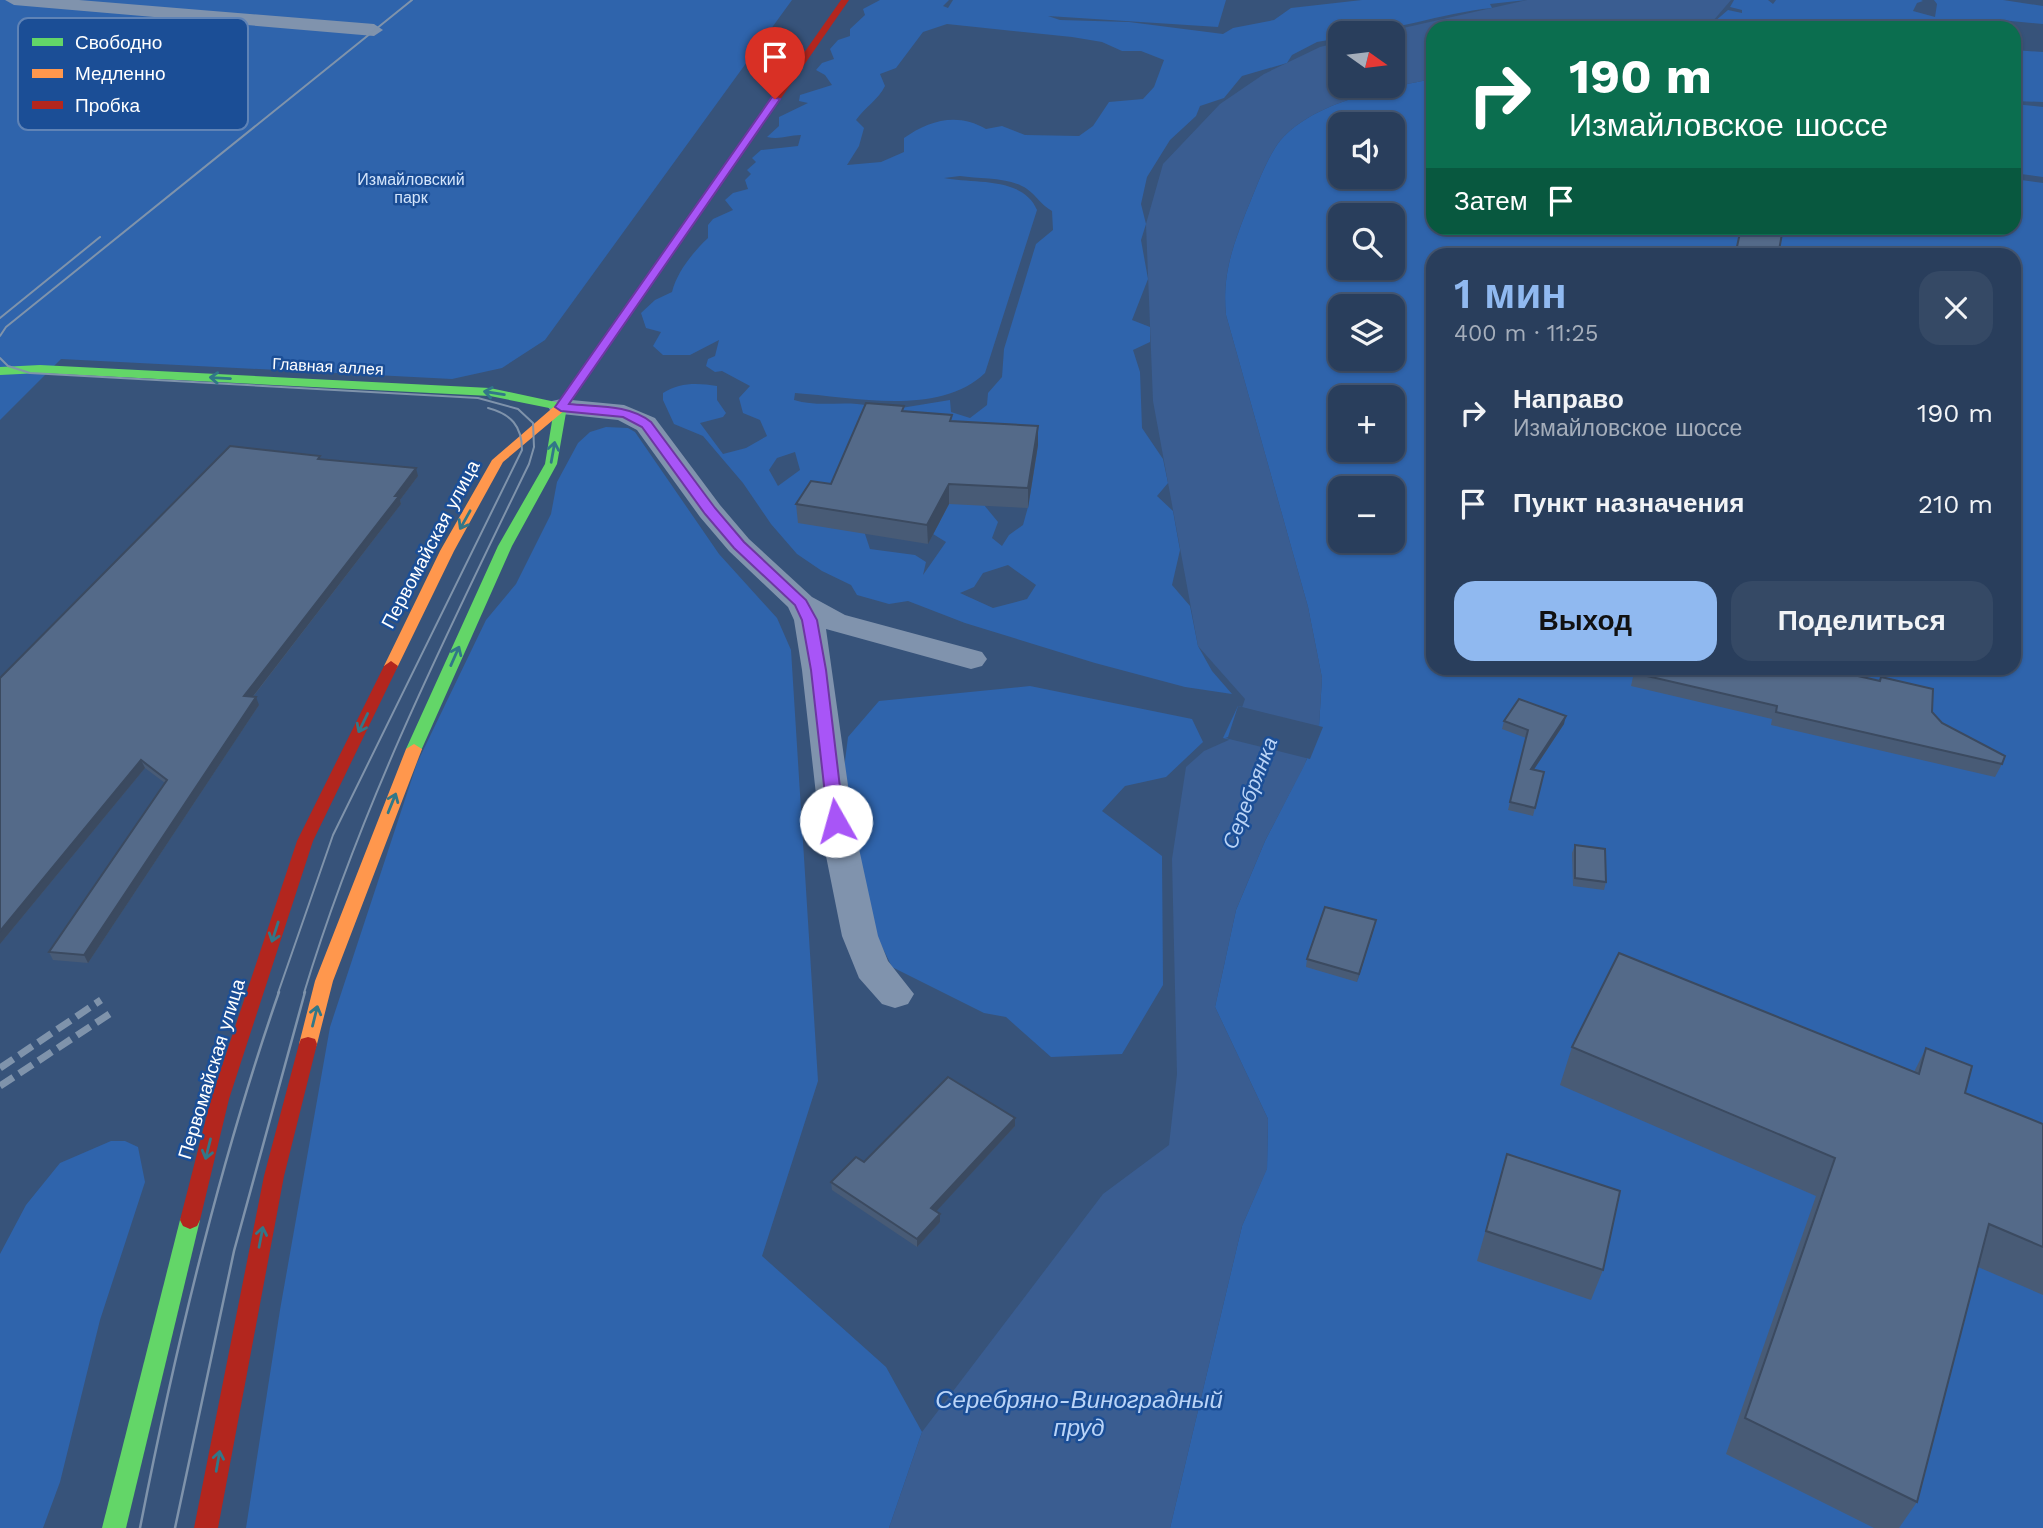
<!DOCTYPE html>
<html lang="ru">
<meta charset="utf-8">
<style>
:root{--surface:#293e5c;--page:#354965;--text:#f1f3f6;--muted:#a5aebb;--line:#455772;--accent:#90b9f0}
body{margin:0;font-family:"Work Sans",sans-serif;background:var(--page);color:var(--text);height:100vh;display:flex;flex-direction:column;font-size:26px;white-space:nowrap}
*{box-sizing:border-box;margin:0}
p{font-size:23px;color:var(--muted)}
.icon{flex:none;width:38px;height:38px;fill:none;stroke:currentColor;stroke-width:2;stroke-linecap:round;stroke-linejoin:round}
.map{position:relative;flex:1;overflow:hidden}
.side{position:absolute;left:1426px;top:248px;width:595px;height:427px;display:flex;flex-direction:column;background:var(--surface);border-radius:21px;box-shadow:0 2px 5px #0004,0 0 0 2px var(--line)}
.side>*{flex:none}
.top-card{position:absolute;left:1426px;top:21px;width:595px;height:214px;border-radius:21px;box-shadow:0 2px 5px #0004,0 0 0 2px var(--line);background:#0b6e4f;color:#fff;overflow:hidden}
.needle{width:46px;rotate:104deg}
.buttons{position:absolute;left:1328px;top:21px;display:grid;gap:14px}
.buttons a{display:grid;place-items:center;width:77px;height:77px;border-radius:14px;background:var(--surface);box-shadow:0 2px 5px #0004,0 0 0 2px var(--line);font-size:35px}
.pin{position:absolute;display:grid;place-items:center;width:60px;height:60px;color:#fff;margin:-72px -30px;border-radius:50% 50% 50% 0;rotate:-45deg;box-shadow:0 0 7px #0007}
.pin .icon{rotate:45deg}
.me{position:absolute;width:77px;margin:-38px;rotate:353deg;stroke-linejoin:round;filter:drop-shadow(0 0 5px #0008)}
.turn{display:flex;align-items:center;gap:24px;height:147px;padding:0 28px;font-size:32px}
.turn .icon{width:91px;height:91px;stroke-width:2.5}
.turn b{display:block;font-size:49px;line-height:60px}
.then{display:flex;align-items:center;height:66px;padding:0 28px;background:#0003;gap:14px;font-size:26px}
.round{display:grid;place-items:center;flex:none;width:74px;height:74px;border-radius:21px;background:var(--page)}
.summary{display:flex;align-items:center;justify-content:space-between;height:119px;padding:0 28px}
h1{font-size:42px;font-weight:600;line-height:52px;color:var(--accent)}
.primary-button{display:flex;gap:14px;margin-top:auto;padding:14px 28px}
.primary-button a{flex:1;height:80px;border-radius:21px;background:var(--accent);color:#111;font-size:28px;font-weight:600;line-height:80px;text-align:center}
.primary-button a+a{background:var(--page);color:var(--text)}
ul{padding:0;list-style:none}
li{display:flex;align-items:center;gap:21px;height:91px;padding:0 28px}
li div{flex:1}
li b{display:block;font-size:26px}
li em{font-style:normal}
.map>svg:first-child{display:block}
.green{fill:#2f64ac;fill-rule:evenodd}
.water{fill:#3a5d91}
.pier{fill:#37537a}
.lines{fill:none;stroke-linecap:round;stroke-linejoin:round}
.street{fill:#8093ad;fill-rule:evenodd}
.fast{fill:#63d668;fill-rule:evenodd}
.slow{fill:#ff974d;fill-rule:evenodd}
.jam{fill:#b3261e;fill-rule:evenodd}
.tram-far1{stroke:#7f93ab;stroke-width:2}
.tram{stroke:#7f93ab;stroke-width:2.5}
.rail{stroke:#7f93ab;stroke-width:7;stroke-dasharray:16 7;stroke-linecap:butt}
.wall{fill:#485b76}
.shaded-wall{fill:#3b4a60}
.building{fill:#546a89;stroke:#3b4a60;stroke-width:2}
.oneway{stroke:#317788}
.route{fill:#a855f7;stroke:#6d37a1;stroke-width:2}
.labels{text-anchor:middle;stroke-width:5;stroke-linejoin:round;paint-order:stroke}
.far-park-label{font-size:16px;fill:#d4e5fb;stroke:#1b4e96}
.far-street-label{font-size:16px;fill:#fff;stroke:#1b4e96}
.street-label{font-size:19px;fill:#fff;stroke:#1b4e96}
.water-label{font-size:21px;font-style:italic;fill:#bad4f7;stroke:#1b4e96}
.near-water-label{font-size:24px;font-style:italic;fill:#bad4f7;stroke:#1b4e96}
.key{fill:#1b4e96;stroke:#5f83b6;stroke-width:2}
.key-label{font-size:19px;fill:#fff}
</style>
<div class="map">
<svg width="2043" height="1528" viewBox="0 0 2043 1528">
<rect width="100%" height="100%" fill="#37537a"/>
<g class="green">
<path d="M0 0H792L545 340 502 368 452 379 61 359 0 420Z"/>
<path d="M880 0H949L943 6 948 8 953 0H1226L1218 27 1048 16 1060 20 1129 22 1223 34 1233 28 1274 20 1291 8 1362 0H1527L1490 4 1492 8C1440 13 1392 33 1340 33V38L1317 42 1292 55 1287 63 1242 76 1224 98 1200 106 1196 116 1170 140 1147 177 1141 204 1146 224 1141 240 1148 279 1132 320 1150 327V342L1133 350 1140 372 1142 428 1163 459 1168 483 1157 496 1173 511 1180 550 1172 585 1190 606 1198 646 1212 671 1232 694 1185 687 1095 663 965 623 908 601 889 604 857 595 851 585 822 571 797 554 771 524 743 483 703 436 674 424 663 400V393C680 382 698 383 717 386V400L726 413 723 417 700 423 723 454 746 448 767 436 760 420 743 413 739 398 750 386 722 371 715 372 706 366 708 359 715 356 719 340 690 355H663L653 346 661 332 646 328 641 313 655 300 672 292C677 272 693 252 708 238V225L713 219 733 210 725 200 733 193 748 189 745 180 751 174 747 170 756 162 752 158 761 150 798 146 801 135C788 135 780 140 767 137L779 126V117L808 103 799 101 800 95 832 85 825 75 816 70 822 63 834 59 830 49 838 40 850 36V29L865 15 863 9ZM947 24 1072 37 1102 42 1122 51H1141L1164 60 1154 87 1143 99 1109 102 1093 126 1079 136 1025 135 1002 126 986 129C958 112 929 120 904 138V152L881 162 847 165 859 146 864 128 856 120C865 107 878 100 885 86L880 74 896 68 923 32ZM960 176C980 179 1010 177 1027 189 1037 196 1041 205 1052 211L1053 230 1036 244 1004 349 1002 377 988 393 987 405 970 418 951 412 950 400 901 408 940 521 933 534 946 542 923 575 926 562 915 555 870 549 845 474 870 406C844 400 820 408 794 400L795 393C853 397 939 417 985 373L1037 210C1023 176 973 184 944 178ZM795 452 800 470 778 486 769 470 777 458ZM958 504 1028 507 1023 525 1009 535 1002 546 992 538 998 522 984 505ZM1008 565 1036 585 1027 599 993 608 960 593 974 587 983 573Z"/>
<path d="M1734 0H1768L1773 4 1776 0H1921L1923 1 1917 3 1913 11 1935 17 1937 4 1934 0H2003L2043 6V24L1990 19 1991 28H1943V24L1907 28 1909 26 1906 24 1904 28H1756L1714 22 1728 10 1742 13V10L1730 7Z"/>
<path d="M2014 50 2043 52V102L2014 101Z"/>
<path d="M1433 79V228H2014V179L2043 183V1528H1170L1242 1226 1267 1168 1268 1119 1215 1007 1236 910 1265 841 1307 759 1223 738 1238 706 1319 726 1322 678 1308 607 1226 315C1222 276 1232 248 1246 212 1255 191 1263 167 1275 148 1303 104 1385 88 1433 79ZM1340 124H1393V177H1340ZM1340 215H1393V268H1340ZM1433 256H2014V668H1433ZM1340 306H1393V359H1340ZM1340 397H1393V450H1340ZM1340 488H1393V541H1340Z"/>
<path d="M2014 104 2043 107V177L2014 173Z"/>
<path d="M606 427 628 428 635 432 719 554 777 618 791 650 818 1081 762 1256 886 1367 922 1432 889 1528H246L280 1310 330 1027 417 763 486 620 516 584 551 514 557 482 578 443 590 432Z"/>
<path d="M1030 686 1192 719 1203 742 1166 777 1125 786 1102 811 1162 856 1163 985 1122 1054 1051 1057 1006 1017 984 1013 892 967 863 908 842 785 848 737 879 701Z"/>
<path d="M111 1141H125L138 1147 145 1182 100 1320 60 1482 43 1528H0V1254L26 1205 60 1163Z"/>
</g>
<path class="water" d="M1527 0H1731L1707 28H1433V79C1385 88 1303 104 1275 148 1263 167 1255 191 1246 212 1232 248 1222 276 1226 315L1308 607 1322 678 1319 726 1304 766 1265 841 1236 910 1215 1007 1268 1119 1267 1169 1242 1226 1170 1528H889L922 1432 1103 1194 1169 1145 1177 1074 1172 859 1186 767 1204 751 1231 739 1245 699 1198 646 1153 401 1146 224 1163 164 1220 104 1264 74 1320 47 1340 42V86H1393V33H1381Z"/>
<path class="pier" d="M1238 706 1323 727 1310 759 1225 738 1228 737Z"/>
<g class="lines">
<g class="street">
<path d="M5 0H79L374 24 383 30 374 36 14 5Z"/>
<path d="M561 399 624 405 655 418 720 505 749 539 812 597 845 615 982 652 987 659 982 666 971 669 826 629 853 821 878 936 888 961 914 994 908 1004 895 1008 882 1004 859 978 842 936 819 821 802 670 794 620 788 607 729 551 700 517 637 430 618 420 552 413 548 407 552 401Z"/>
</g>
<g class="fast">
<path d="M40 365 490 388 565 404 567 407 557 464 512 546 420 753H408L406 749 498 546 545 464 554 409 490 396 40 373 0 375V367Z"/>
<path d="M190 1211 197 1214 200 1220 126 1528H102L180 1220 183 1214Z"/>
</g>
<g class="slow">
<path d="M666 249 675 251 565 410 503 462 454 551 398 666 396 669H386L384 666 440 551 492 460 557 404Z"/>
<path d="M414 744 422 749 333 981 317 1044 315 1049 308 1051 301 1049 299 1044 315 981 406 749Z"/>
</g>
<g class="jam">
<path d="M841 0H849L674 253H666L665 251Z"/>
<path d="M391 661 398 666 313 841 229 1099 200 1220 197 1226 190 1229 183 1226 180 1220 211 1099 297 841 384 666Z"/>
<path d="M308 1037 315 1039 317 1044 284 1176 218 1528H194L264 1176 299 1044 301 1039Z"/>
</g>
<g class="tram-far1">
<path d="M0 318 100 237"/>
<path d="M0 336 6 327 412 0"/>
<path d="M0 358 8 366 30 373 478 398 518 409 533 423 534 447 529 464C445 637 360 808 304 993"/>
<path d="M278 993 333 835 522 450C522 426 511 414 488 408"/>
</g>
<g class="tram">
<path d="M140 1528C175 1349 219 1164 279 992"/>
<path d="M175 1528 234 1251 305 992"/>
</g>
<g class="rail">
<path d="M0 1068 101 1000"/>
<path d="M0 1086 114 1011"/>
</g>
</g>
<g class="wall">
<path d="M904 411 953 422 1038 426V445L1028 508 949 504 928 544 798 523 796 504 831 484Z"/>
<path d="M321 459 418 476 400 500 401 504 253 697 259 705 88 963 53 960 49 952 165 783 145 768 0 944Z"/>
<path d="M1635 668H1823L1879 681 1881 677 1932 712 1942 723 2002 764 1995 777 1771 725 1772 719 1631 686Z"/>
<path d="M1504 721 1564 724 1534 769 1544 772 1533 816 1508 810 1526 738 1502 729Z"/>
<path d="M1575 845 1606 882 1604 890 1573 886 1572 853Z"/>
<path d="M1376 920 1357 982 1306 967 1307 959Z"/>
<path d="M1572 1047 1914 1072 1926 1048 1965 1093 2043 1124V1295L1978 1267 1917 1502 1899 1528H1874L1726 1454 1816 1196 1560 1085Z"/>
<path d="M1015 1126 936 1211 940 1222 917 1247 832 1190 831 1182 864 1162Z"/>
<path d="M1507 1154 1603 1270 1591 1300 1477 1261Z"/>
</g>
<g class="shaded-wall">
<path d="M1038 426V445L1028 508V488Z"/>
<path d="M416 468 418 476 400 500 401 504 247 704 244 696Z"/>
<path d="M949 484V504L928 544 927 525Z"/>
<path d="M256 697 259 705 88 963 84 955Z"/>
<path d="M1566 716 1564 724 1529 777 1531 769Z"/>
<path d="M141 760 145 768 0 944V931Z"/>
<path d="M1376 920 1374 928 1357 982 1359 974Z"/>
<path d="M1015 1118V1126L932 1216 931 1208Z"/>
<path d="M940 1214V1222L917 1247V1239Z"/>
</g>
<g class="building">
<path d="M1741 228H1783L1778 256H1735Z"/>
<path d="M866 403 904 406 902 411 952 415 950 421 1038 426 1028 488 949 484 927 525 796 504 811 481 831 484Z"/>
<path d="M230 446 320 456 318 459 416 468 395 496H399L244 696 256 697 84 955 49 952 167 780 141 760 0 931V678Z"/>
<path d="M1635 668H1823L1880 681 1881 677 1933 689 1932 712 1942 723 2005 756 2002 764 1776 712 1777 706 1634 673Z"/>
<path d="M1519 699 1566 716 1531 769 1544 772 1535 808 1510 802 1528 730 1504 721Z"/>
<path d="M1575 845 1605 849 1606 882 1575 878Z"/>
<path d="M1325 907 1376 920 1359 974 1307 959Z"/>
<path d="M1619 953 1919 1074 1926 1048 1972 1066 1965 1093 2043 1124V1247L1989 1224 1917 1502 1745 1418 1835 1158 1572 1047Z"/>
<path d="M948 1077 1015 1118 931 1208 940 1214 917 1239 831 1182 856 1157 864 1162Z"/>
<path d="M1507 1154 1620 1191 1603 1270 1486 1231Z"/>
</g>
<defs><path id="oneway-shaft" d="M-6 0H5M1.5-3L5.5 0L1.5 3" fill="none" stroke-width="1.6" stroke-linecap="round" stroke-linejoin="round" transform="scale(1.75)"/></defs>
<g class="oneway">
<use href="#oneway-shaft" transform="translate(220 378) rotate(-177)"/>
<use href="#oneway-shaft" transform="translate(494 393) rotate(-171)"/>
<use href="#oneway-shaft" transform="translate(553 452) rotate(-80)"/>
<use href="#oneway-shaft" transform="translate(465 520) rotate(119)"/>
<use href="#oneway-shaft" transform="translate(455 656) rotate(-66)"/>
<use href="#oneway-shaft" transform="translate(363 723) rotate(116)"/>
<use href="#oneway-shaft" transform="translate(392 803) rotate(-68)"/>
<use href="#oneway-shaft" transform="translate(275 932) rotate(108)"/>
<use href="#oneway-shaft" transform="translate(315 1016) rotate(-76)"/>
<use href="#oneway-shaft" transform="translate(208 1149) rotate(104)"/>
<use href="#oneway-shaft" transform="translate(261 1237) rotate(-79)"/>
<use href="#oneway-shaft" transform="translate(218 1461) rotate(-80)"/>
</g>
<path class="route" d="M772 97 780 99 569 404C596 407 629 404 651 422L715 508 744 542 806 600 817 620 826 670 844 821 836 827 828 821 811 670 802 620 795 605 734 548 705 514 642 427 623 417 561 411 555 407Z"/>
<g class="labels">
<g class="far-park-label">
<text x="411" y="185">Измайловский<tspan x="411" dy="18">парк</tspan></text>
</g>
<g class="far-street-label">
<text transform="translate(328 366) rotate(3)" y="6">Главная аллея</text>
</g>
<g class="street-label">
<text transform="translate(430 544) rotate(-62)" y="7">Первомайская улица</text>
<text transform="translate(211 1069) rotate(-73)" y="7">Первомайская улица</text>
</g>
<g class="water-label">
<text transform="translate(1250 793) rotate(-69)" y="7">Серебрянка</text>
</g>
<g class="near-water-label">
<text x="1079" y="1408">Серебряно-Виноградный<tspan x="1079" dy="28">пруд</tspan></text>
</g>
</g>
<rect x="18" y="18" width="230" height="112" rx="10" class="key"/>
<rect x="32" y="38" width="31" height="8" fill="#63d668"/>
<rect x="32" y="69" width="31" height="9" fill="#ff974d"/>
<rect x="32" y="101" width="31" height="8" fill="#b3261e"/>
<g class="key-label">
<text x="75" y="49">Свободно</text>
<text x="75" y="80">Медленно</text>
<text x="75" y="112">Пробка</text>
</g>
</svg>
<div class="buttons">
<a><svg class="needle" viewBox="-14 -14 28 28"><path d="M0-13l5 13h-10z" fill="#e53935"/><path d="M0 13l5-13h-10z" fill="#a5aebb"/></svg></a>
<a><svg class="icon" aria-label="sound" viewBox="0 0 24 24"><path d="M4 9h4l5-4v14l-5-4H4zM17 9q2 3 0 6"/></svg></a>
<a><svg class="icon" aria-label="search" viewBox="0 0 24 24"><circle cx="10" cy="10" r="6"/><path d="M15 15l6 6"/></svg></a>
<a><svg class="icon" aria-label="layers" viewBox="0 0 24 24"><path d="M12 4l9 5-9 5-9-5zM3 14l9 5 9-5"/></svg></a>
<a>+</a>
<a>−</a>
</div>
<div class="pin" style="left:775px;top:99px;background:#d93025"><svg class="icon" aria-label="arrive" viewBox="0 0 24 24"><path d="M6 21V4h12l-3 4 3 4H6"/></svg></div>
<svg class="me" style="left:836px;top:821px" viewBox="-20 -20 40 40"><circle r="19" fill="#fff"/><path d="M0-13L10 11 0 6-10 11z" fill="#a855f7"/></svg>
<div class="top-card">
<div class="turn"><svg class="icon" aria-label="right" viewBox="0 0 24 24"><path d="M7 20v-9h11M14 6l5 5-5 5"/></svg><div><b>190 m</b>Измайловское шоссе</div></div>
<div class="then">Затем<svg class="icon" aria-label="arrive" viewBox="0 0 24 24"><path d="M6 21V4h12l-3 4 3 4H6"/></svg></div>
</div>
<section class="side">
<div class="summary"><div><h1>1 мин</h1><p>400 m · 11:25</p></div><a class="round"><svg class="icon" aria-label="close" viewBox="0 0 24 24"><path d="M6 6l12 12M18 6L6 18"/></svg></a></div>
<ul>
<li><svg class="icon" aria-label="right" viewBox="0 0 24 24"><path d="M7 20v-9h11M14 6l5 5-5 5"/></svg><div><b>Направо</b><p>Измайловское шоссе</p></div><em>190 m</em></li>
<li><svg class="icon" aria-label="arrive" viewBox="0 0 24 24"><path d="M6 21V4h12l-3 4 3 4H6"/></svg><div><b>Пункт назначения</b></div><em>210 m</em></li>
</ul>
<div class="primary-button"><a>Выход</a><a>Поделиться</a></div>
</section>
</div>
